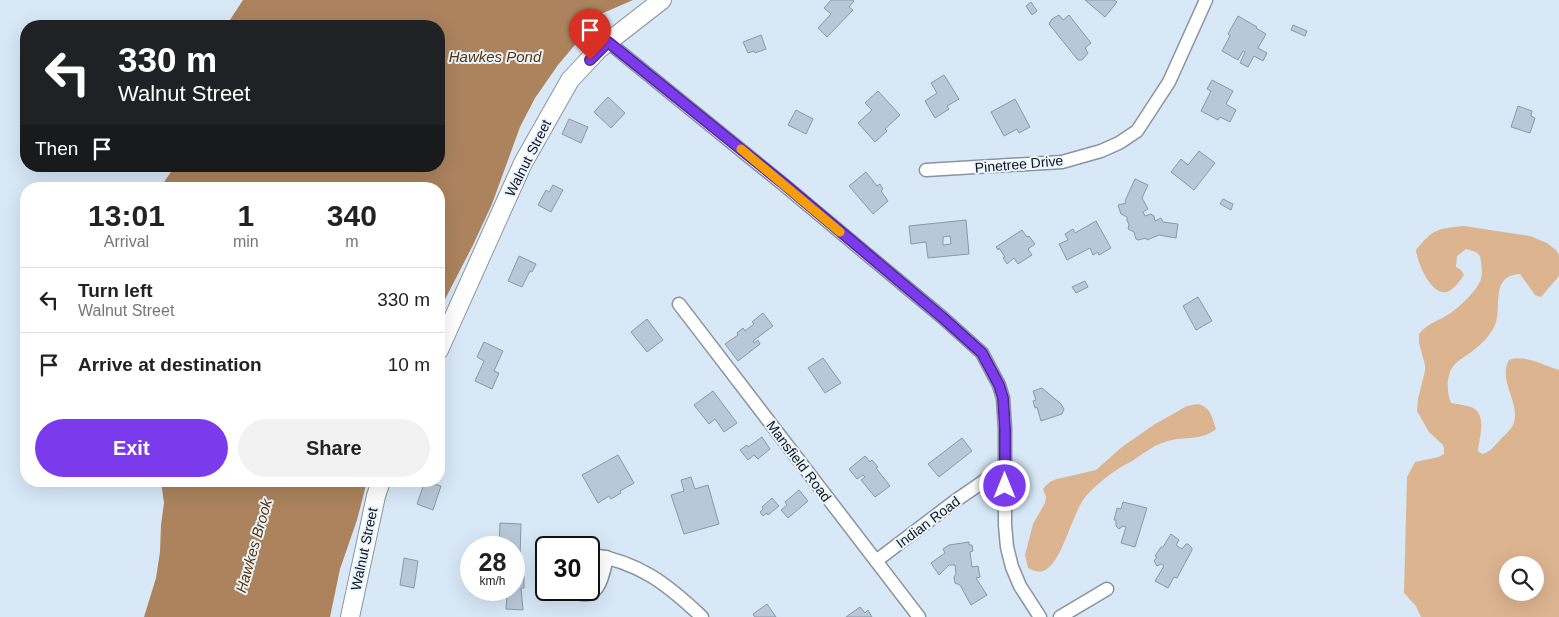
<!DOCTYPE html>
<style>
:root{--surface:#fff;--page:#f2f2f2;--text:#222;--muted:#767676;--line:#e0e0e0;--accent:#7c3aed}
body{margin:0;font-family:Helvetica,sans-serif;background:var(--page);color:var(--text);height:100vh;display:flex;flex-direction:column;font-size:19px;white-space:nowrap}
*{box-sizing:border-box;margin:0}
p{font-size:16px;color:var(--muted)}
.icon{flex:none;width:28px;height:28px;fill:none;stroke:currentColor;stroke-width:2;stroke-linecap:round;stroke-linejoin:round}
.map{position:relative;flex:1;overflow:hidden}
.side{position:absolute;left:20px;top:182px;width:425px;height:305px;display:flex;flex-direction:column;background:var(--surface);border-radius:20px;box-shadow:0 5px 20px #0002}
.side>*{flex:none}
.banner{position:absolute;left:20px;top:20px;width:425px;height:152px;border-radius:20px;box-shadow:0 5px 20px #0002;background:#202124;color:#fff;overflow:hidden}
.fabs{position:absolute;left:1499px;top:556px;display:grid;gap:10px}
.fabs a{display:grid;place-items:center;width:45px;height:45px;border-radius:50%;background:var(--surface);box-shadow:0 5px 20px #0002;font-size:25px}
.speed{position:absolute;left:460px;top:536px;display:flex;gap:10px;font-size:25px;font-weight:700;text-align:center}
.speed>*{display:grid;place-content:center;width:65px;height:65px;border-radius:50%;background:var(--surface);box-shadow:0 5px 20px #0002;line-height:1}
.speed small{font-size:12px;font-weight:400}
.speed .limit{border:2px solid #111;border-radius:8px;background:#fff;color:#111}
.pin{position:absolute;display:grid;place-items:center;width:42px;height:42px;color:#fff;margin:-51px -21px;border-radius:50% 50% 50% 0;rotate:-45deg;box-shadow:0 0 5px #0007}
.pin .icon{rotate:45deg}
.me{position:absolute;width:55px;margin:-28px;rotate:0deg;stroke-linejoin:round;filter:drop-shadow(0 0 4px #0008)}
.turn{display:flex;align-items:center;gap:18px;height:105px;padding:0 15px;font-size:22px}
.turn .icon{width:65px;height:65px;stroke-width:2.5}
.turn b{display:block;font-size:35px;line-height:42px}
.then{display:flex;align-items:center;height:48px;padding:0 15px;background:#0003;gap:10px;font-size:19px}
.eta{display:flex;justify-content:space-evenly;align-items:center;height:85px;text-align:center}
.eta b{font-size:30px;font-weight:700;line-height:35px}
.primary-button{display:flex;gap:10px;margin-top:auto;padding:10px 15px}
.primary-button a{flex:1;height:58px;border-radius:30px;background:var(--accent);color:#fff;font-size:20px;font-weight:700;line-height:58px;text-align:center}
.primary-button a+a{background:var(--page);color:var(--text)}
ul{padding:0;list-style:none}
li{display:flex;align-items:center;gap:15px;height:65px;padding:0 15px;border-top:1px solid var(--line)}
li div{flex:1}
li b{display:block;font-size:19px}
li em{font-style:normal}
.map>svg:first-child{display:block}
.green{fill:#dcb490;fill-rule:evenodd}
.water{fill:#ac835d}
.building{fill:#b9c8d8;stroke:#8a99a7;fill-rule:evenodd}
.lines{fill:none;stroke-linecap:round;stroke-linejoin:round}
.minor-casing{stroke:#8694a3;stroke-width:15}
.secondary-casing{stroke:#8694a3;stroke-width:20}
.minor{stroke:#fff;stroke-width:12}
.secondary{stroke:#fff;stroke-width:18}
.route-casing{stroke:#51269a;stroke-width:12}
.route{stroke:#7c3aed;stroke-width:9}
.slow{stroke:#f59e0b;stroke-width:9}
.labels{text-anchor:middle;stroke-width:4;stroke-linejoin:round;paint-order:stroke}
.street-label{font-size:14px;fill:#10151a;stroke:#eaf4fe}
.water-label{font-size:15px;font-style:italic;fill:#5e3402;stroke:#eaf4fe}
</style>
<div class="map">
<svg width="1559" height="617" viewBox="0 0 1559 617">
<rect width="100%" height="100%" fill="#d8e8f7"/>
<g class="green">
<path d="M1464 226 1530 236 1547 243 1556 250 1559 255V276L1541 297 1535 295 1520 274C1487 276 1505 311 1493 329 1483 346 1470 352 1456 363 1446 372 1446 392 1451 403 1457 404 1465 405 1471 407 1488 413 1479 439 1478 451L1482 454C1491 452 1494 446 1500 440 1504 435 1510 431 1513 425 1522 404 1497 381 1509 360 1524 354 1545 366 1559 370V617H1421L1416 606 1404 593 1407 477 1415 462 1439 457 1444 454V448L1443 445 1429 432 1417 411 1418 399 1425 371V365L1419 343V334C1426 325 1435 322 1444 317 1455 312 1478 290 1481 279 1483 271 1481 263 1480 256L1476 252 1466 249 1457 256 1456 267 1461 270 1464 275C1461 280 1453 290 1447 292 1431 296 1417 262 1416 250 1434 228 1437 229 1464 226ZM1508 565H1535V592H1508Z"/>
<path d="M1198 404C1211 407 1212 418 1216 429 1203 440 1187 437 1172 440 1156 443 1144 453 1132 461 1127 464 1122 466 1118 469 1107 476 1095 486 1086 496 1072 512 1062 565 1043 571 1037 573 1033 570 1028 568L1025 555 1033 524 1045 503 1046 497 1043 489C1047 484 1050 481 1057 479L1096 470 1122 447 1155 424 1187 406Z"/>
</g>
<g class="water">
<path d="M243 0H633L601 14 558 65 535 98 520 127 492 204 473 245 439 311V189H163L162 185 175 166H439V26H226Z"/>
<path d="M161 481H367L357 520 340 569 330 617H144L156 578 160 552 161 525 164 503Z"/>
</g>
<g class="building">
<path d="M831 0H853L854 1 849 7 853 10 827 37 818 28 831 14 824 8Z"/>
<path d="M1085 0H1114L1117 2 1105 17Z"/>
<path d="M1031 2 1037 11 1032 15 1026 6Z"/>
<path d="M1059 15 1063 20 1069 15 1091 43 1085 48 1088 53 1082 60H1078L1049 24 1052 19Z"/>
<path d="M1238 16 1257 27 1256 28 1266 34 1258 48 1267 53 1263 61 1254 56 1248 67 1240 63 1245 52 1243 51 1238 60 1222 51 1230 36 1228 34Z"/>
<path d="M1293 25 1307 31 1305 36 1291 30Z"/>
<path d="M761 35 766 49 755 53 754 51 748 53 743 42Z"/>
<path d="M944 75 959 99 947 106 949 109 935 118 925 101 937 93 931 83Z"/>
<path d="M1212 80 1233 91 1226 104 1236 110 1230 122 1220 117 1218 120 1201 111 1211 91 1207 89Z"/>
<path d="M878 91 900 115 885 129 887 131 875 142 858 123 872 110 865 103Z"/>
<path d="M608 97 625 113 611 128 594 112Z"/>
<path d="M1015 99 1030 127 1019 133 1017 129 1004 136 991 112Z"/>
<path d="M1518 106 1532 111 1531 116 1535 118 1530 133 1511 127Z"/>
<path d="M796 110 813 119 806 134 788 125Z"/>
<path d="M569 119 588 127 581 143 562 134Z"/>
<path d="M1199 151 1215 163 1194 190 1171 172 1181 159 1188 165Z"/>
<path d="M866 172 877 186 880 184 883 189 881 191 888 201 873 214 849 186Z"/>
<path d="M1135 179 1148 185 1142 198 1148 209 1143 212 1145 216 1151 214 1154 216 1155 221 1161 218 1163 222 1178 224 1176 238 1159 235 1147 240 1146 238 1138 240 1136 239 1134 232 1128 229 1129 224 1127 221V217L1121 214 1118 205 1126 203 1125 201Z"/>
<path d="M553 185 563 190 551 212 538 205 546 190 549 192Z"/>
<path d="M1223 199 1233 204 1231 210 1220 204Z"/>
<path d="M966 220 969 254 928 258 926 242 911 244 909 226ZM950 236 951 244 943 245V237Z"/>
<path d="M1096 221 1111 248 1099 255 1098 252 1093 255 1090 248 1067 260 1059 244 1068 240 1065 234 1073 229 1075 233Z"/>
<path d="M1022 230 1027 237 1029 236 1035 244 1028 249 1032 255 1018 264 1014 258 1007 264 1003 258 1005 257 999 248 998 250 996 247Z"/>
<path d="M519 256 536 264 532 272 530 271 522 287 508 281Z"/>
<path d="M1085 281 1088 287 1076 293 1072 287Z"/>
<path d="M1198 297 1212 321 1196 330 1183 306Z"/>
<path d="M763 313 773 326 753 341 754 343 758 340 760 344 738 361 725 344 738 335 737 333 743 328 745 331 754 324 752 322Z"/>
<path d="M647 319 663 340 647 352 631 332Z"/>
<path d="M484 342 503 351 494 371 499 373 492 389 475 381 484 361 477 357Z"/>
<path d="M823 358 841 383 825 393 808 368Z"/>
<path d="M1042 388 1061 404 1064 409 1062 414 1041 421 1037 407 1035 408 1033 401 1036 400 1033 391Z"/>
<path d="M713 391 737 423 724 432 715 419 709 424 694 405Z"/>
<path d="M762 437 770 449 758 459 754 455 748 460 740 450 747 445 748 447Z"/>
<path d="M962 438 972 451 939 477 928 464Z"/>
<path d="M618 455 634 483 620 491 621 493 611 499 609 496 598 503 582 475Z"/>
<path d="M865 456 870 462 872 460 878 467 876 468 890 486 875 497 861 480 865 477 863 475 857 479 849 469Z"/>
<path d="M691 477 695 489 708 485 719 524 684 534 671 495 684 491 681 480Z"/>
<path d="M425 481 441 486 433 510 417 504Z"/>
<path d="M799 490 808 501 788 518 781 510 787 505 785 502Z"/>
<path d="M772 498 779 506 768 515 767 513 763 516 760 512 763 509 762 507Z"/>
<path d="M1123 502 1147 508 1135 547 1121 543 1126 527 1123 526 1119 529 1116 526V520H1114L1117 508 1121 509Z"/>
<path d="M500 523 521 524 520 557 522 558V576H524V588H521L523 610 506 609 507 596H502V590H514V548H499Z"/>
<path d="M1171 534 1179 540 1176 545 1182 549 1186 544H1188L1192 548V550L1177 578 1174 577 1168 588 1155 581 1164 566 1161 564 1157 566 1154 561 1157 557 1155 556 1161 547H1163Z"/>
<path d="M969 542V545H972L973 551 970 552 972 567 978 566 980 577 976 578 987 595 971 605 960 585 955 583 954 577 956 574 955 565H949L939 575 931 563 945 553 943 549 949 545Z"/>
<path d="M404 558 418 561 414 588 400 585Z"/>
<path d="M767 604 776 617H755L753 614Z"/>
<path d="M860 607 865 613 868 610 872 617H846Z"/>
</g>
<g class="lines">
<defs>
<g id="minor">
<path d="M608 42 784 185 942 317 982 353 999 385 1003 398 1005 429V525L1007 547 1012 567 1020 586 1040 617"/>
<path d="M926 170 1062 162 1101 151 1119 143 1137 131 1169 82 1206 0"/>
<path d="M679 304 919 617"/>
<path d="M589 554C639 562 666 583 702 617"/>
<path d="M876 561 955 501 1006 466"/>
<path d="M571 590C599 605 603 576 607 557"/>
<path d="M1060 617 1107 589"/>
</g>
<g id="secondary">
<path d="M439 350 523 163 570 80 599 49 662 0"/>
<path d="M350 617 376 496 381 481"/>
</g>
</defs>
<use href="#minor" class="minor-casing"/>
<use href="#secondary" class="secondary-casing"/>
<use href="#minor" class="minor"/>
<use href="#secondary" class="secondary"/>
</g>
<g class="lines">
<defs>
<path id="route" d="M590 60 608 42 784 184 942 317 982 353 999 385 1003 398 1005 429V486"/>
</defs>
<use href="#route" class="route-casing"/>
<use href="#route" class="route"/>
<path class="slow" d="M741 149 840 232"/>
</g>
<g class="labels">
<g class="street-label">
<text transform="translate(528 158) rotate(-63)" y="5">Walnut Street</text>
<text transform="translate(1019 164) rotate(-5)" y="5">Pinetree Drive</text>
<text transform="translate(799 461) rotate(53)" y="5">Mansfield Road</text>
<text transform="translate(928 522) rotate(-37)" y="5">Indian Road</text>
<text transform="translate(364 549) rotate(-78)" y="5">Walnut Street</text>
</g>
<g class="water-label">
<text x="495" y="62">Hawkes Pond</text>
<text transform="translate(254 546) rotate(-74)" y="5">Hawkes Brook</text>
</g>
</g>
</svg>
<div class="fabs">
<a><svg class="icon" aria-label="search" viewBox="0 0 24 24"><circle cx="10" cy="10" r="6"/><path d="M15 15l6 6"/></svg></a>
</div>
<div class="speed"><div>28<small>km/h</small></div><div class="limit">30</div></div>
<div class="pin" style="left:590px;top:60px;background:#d93025"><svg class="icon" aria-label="arrive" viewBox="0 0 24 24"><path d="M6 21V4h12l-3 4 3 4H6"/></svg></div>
<svg class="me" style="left:1005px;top:486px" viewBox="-20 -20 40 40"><circle r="17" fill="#7c3aed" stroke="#fff" stroke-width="3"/><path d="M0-11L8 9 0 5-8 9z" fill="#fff"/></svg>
<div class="banner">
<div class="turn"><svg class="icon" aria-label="left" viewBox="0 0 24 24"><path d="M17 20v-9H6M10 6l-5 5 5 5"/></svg><div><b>330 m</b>Walnut Street</div></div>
<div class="then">Then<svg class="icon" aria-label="arrive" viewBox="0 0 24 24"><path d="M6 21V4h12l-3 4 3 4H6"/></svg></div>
</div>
<section class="side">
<div class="eta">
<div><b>13:01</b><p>Arrival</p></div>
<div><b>1</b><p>min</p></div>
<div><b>340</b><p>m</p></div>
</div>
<ul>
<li><svg class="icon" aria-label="left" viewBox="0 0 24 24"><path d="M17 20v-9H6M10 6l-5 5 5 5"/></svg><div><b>Turn left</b><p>Walnut Street</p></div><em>330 m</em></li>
<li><svg class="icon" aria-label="arrive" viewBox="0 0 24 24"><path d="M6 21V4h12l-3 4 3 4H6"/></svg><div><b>Arrive at destination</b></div><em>10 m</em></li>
</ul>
<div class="primary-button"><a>Exit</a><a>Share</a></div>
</section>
</div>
